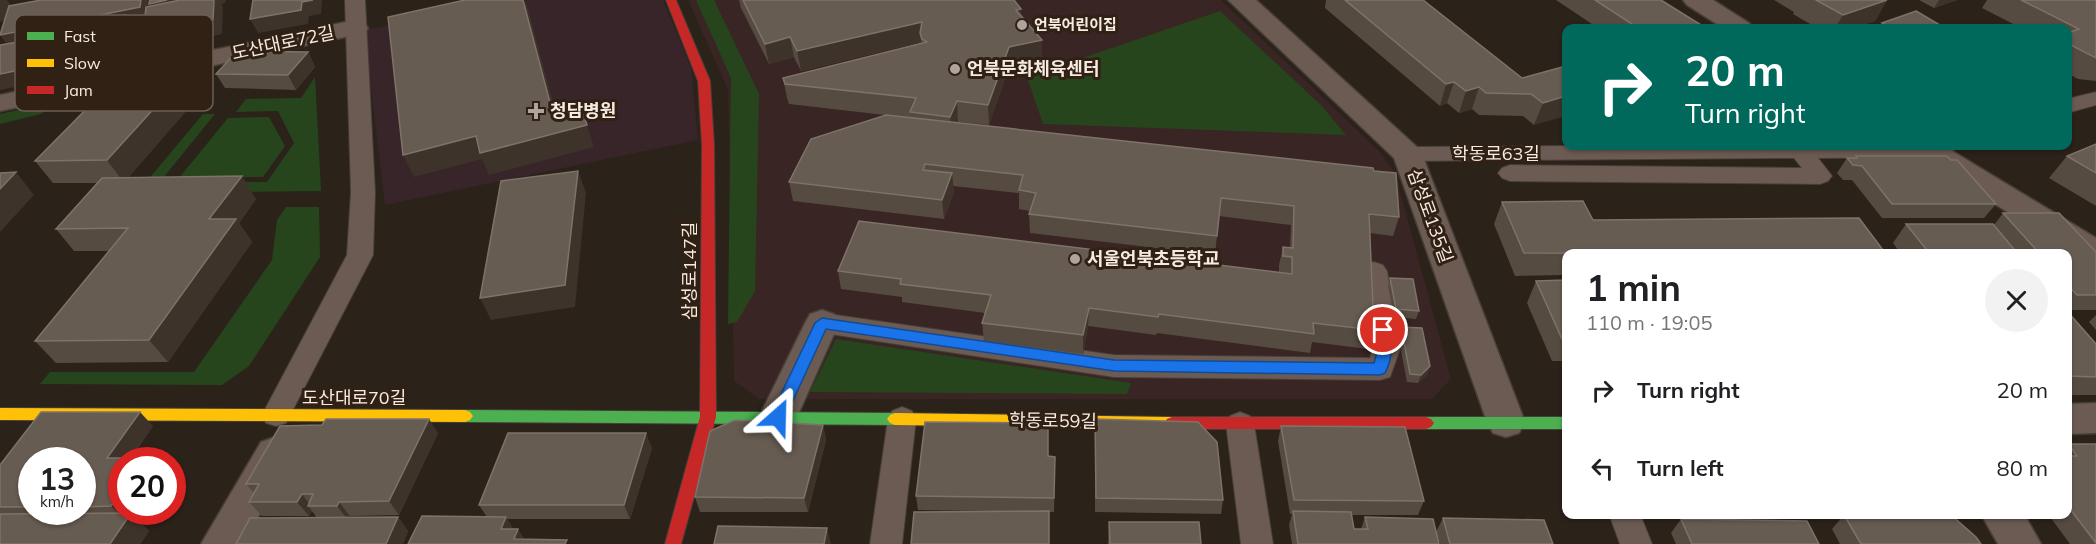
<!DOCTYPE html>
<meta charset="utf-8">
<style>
:root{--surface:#fff;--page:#f2f2f2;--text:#202124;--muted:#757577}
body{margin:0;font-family:Mulish,"Noto Sans KR",sans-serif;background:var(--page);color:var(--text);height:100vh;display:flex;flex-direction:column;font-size:22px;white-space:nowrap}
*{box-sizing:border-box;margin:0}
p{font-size:20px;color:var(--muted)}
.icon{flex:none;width:33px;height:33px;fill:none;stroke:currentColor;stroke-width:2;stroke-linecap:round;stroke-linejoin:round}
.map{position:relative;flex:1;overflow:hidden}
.drawer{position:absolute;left:1562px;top:249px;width:510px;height:270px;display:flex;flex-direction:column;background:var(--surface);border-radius:12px;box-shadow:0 2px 4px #0004}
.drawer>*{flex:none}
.top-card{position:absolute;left:1562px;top:24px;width:510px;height:126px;border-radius:12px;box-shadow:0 2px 4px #0004;background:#00695c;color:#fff;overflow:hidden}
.speed{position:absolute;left:18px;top:447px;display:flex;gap:12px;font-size:30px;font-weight:700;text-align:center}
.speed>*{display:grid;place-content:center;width:78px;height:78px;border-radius:50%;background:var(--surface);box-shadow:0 2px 4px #0004;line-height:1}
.speed small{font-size:15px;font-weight:400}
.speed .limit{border:9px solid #d22;background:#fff;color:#111}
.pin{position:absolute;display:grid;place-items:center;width:51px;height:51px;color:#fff;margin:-26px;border:3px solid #fff;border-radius:50%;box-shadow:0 2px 6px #0007}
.me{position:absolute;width:66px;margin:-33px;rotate:25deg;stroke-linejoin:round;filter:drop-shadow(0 0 4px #0008)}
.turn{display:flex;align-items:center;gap:21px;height:126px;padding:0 24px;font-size:27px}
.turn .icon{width:78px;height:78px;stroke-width:2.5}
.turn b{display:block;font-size:42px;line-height:51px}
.round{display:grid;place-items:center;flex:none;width:63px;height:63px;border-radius:32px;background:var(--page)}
.overview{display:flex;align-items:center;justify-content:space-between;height:102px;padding:0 24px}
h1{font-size:36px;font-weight:700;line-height:45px}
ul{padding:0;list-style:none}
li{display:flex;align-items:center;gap:18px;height:78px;padding:0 24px}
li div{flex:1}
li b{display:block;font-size:22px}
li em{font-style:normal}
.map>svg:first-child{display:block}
.education{fill:#382524}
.medical{fill:#372529}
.green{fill:#27451d}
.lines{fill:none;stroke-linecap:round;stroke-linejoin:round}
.lane-casing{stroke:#463e38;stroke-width:2}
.street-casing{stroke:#463e38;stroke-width:3}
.fast-casing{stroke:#463e38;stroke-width:2}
.slow-casing{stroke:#463e38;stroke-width:2}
.jam-casing{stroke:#463e38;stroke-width:2}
.lane{fill:#6c5b52;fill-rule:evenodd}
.street{fill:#6c5b52;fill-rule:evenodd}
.fast{fill:#4caf50;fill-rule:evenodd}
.slow{fill:#ffc107;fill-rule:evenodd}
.jam{fill:#c62828;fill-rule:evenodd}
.wall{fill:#564b41;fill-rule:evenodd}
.shaded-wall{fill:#3e332a}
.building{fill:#675c52;stroke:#7e7369;stroke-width:1.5}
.route{fill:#1a73e8;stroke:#114b97;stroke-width:1.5}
.poi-dot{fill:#afa59c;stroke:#312114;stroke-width:2}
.labels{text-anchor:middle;stroke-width:6;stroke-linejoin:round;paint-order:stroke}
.far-poi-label{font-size:15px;font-weight:bold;fill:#f6ebe2;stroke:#312114;text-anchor:start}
.street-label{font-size:18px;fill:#f6ebe2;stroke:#312114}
.poi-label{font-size:18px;font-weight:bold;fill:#f6ebe2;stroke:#312114;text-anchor:start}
.key{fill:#312114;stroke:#6c5e52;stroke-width:1.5}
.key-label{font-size:16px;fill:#f6ebe2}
</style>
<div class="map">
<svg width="2096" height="544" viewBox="0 0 2096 544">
<rect width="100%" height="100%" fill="#2b221a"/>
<path class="education" d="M688 0H1221L1381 153 1395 173 1451 379 1432 399H759L734 381 728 90Z"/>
<path class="medical" d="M528 0H663L691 68 698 140 385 205 364 30Z"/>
<g class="green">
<path d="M696 0H714L759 94 755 291 737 322 728 324 731 78Z"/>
<path d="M1220 11 1321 105 1346 135 1043 124 1027 77Z"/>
<path d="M315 77 321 191 137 193 203 114H215L159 183 267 182 294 143 278 111 236 112 246 99 301 98Z"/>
<path d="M56 102H71L68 106 50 107 41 114 0 124V114Z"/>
<path d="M269 117 285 146 263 177 179 178 228 118Z"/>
<path d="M286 207H319L320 257 249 366 222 385 40 384 50 372H194L272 260 277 220Z"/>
<path d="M836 339 1131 383 1127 394 810 392Z"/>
</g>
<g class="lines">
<defs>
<g id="lane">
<path d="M345 0H365L375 192 373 255 286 423 276 426 266 423 262 415 347 255 351 192Z"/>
<path d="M2096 92V105L2067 113V99Z"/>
<path d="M1574 146H1956L1953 151 1931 157 1818 158 1832 176 1828 181 1820 184 1510 181 1502 178 1498 173 1502 168 1510 165 1802 168 1794 158 1407 161 1399 159 1396 154 1399 149 1407 147Z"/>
<path d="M1374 262 1383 265 1387 271 1400 349 1390 377 1380 380 1114 377 830 334 825 345 815 348 805 345 802 338 813 316 822 313 1114 355 1370 358 1372 349 1361 271 1365 265Z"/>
<path d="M902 407 912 411 916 419 902 544H870L888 419 892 411Z"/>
<path d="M1240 412 1250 416 1254 424 1273 544H1241L1226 424 1230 416Z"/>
<path d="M1609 514H1640L1652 544H1620Z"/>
</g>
<g id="street">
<path d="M1228 0H1256L1417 147 1422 154 1525 422 1519 433 1506 437 1493 433 1487 422 1394 158Z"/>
<path d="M1683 0H1713L1749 23 1753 28H1723L1687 5Z"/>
<path d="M355 20 364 23 368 28 364 33 0 111V95Z"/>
<path d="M1909 146H1944L2096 238V264L2085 261 1914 153Z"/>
<path d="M822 310 834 314 839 323 797 417 791 427 778 432 765 427 759 417 805 323 810 314Z"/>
<path d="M2096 403V433L2067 434V404Z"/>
<path d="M275 437 289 442 294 453 243 544H201L261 442Z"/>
<path d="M1981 514H2024L2041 544H1998Z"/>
</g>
<g id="fast">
<path d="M465 410 895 413 900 415 903 419 900 423 895 425 465 422 460 420 457 416 460 412Z"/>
<path d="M1426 417H1566V429H1426L1421 427 1418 423 1421 419Z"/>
</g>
<g id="slow">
<path d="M0 408 465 410 470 412 473 416 470 420 465 422 0 420Z"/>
<path d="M895 413 1172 417 1177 419 1180 423 1177 427 1172 429 895 425 890 423 887 419 890 415Z"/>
</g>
<g id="jam">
<path d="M666 0H676L710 81 714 145 716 417 681 544H665L700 417 702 145 698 81Z"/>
<path d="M1172 417H1426L1431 419 1434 423 1431 427 1426 429H1172L1167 427 1164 423 1167 419Z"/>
</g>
</defs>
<use href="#lane" class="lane-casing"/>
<use href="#street" class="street-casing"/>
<use href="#fast" class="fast-casing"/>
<use href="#slow" class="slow-casing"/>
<use href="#jam" class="jam-casing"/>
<use href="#lane" class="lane"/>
<use href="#street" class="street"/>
<use href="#fast" class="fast"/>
<use href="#slow" class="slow"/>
<use href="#jam" class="jam"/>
</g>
<g class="wall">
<path d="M739 0H1014L1042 60 1009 67 989 125 958 122 957 123 1374 171 1399 217 1393 236 1370 233 1374 330 1368 349 1312 342 1310 353 1157 333 1156 335 1088 326 1083 354 984 341 982 323 985 313 902 302V297L841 289 838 271 1279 272V265L1283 247H1290L1291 225 1219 216 1215 255 1030 233 1029 214 1030 211 1019 209V193L953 186 954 192 944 219 793 201 789 182 911 118 789 104 787 98 783 78 921 44V42L801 71 794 57 769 64 741 8Z"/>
<path d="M1326 0H1423L1522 78 1566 66 1534 125 1523 116 1479 115 1472 109 1459 113 1447 103 1440 106 1325 8Z"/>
<path d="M1556 0H1661L1706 28H1598Z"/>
<path d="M1774 0H1887L1875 21 1853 28H1817L1793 14 1794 12Z"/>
<path d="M1919 0H1957L1934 8Z"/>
<path d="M1987 0H2096V81L2078 79 2067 73V28H2021L1982 8Z"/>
<path d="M1882 23 1945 28H1879Z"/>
<path d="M308 52 315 67 296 90 225 88 216 74Z"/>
<path d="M179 81 194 102 128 177 256 199 239 223 252 242 168 362 56 363 35 341 109 251H74L56 229 97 183H53L35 161Z"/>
<path d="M2096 144V206L2049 178 2067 156Z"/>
<path d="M1856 156 1996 204 1984 218H1882L1852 180H1843L1837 173 1847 158H1854Z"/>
<path d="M1502 202 1593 220 1886 254H1566V275L1515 276 1494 224Z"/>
<path d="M2003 213 2096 252V310H2067V254H1901L1893 243 1906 224 1994 225Z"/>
<path d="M1390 278 1419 311 1416 319 1394 317 1388 286Z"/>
<path d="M1566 280V361H1552L1527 303 1536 281Z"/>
<path d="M2067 311 2096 344V395H2067Z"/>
<path d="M2096 315V330L2089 322Z"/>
<path d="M1401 327 1430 366 1427 375 1418 383 1407 382 1398 335Z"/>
<path d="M1095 419 1223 500 1221 514 1095 512Z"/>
<path d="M823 425 826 440 808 512H700L695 497Z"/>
<path d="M153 426 131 458 122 512H131V513L149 531 140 544H0V465ZM32 460H82V512H32Z"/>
<path d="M1281 426 1424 501 1418 515H1352L1354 529H1361L1365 517 1439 544H1292L1289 525 1292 514H1290L1278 441Z"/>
<path d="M438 433 399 515 350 516V518L398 517 408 531 403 544H236L317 518 312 511 309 516H262L249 502 254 493 246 484Z"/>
<path d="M2068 444H2096V544H2070L2048 514H2067Z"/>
<path d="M652 448 630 519H507L513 529H518L524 539 408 544 487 517 479 505Z"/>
<path d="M1048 456 1055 471 1054 512 918 510 916 496Z"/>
<path d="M1656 514H1783L1782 516H1656Z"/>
<path d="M1844 515 1981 544H1840L1832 529Z"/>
<path d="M1443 518 1553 544H1440L1436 532Z"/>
<path d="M1681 519 1819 544H1676L1671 533Z"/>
<path d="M1109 522 1201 544H1108Z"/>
</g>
<g class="shaded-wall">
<path d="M0 0H7L10 4 8 18 0 22Z"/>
<path d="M141 0H226L225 3 221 4 223 7 222 34 152 49 143 35 149 21 132 24 135 29 126 65 0 90V74L11 50 0 35Z"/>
<path d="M313 0H322L321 14 309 16 308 24 258 33 250 19 302 2Z"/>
<path d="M523 0H524L528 9 561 132 581 107 594 147 489 175 482 159 414 177 403 155 476 136 553 114Z"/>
<path d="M1887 0 1875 21 1853 28H1835L1843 15Z"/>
<path d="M1939 0H1957L1934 8Z"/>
<path d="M1021 9 1022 28 1016 10Z"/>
<path d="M922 22 920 33 921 42 801 71 797 51Z"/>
<path d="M790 37 794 57 769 64 765 44Z"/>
<path d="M1042 40V60L1009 67 989 125 988 105 1009 47Z"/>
<path d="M308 52 315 67 296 90 288 75Z"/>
<path d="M179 81 194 102 124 183 107 160Z"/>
<path d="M1454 82 1447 103 1440 106 1446 84Z"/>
<path d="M1479 87 1472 109 1459 113 1466 91Z"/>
<path d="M1566 96V116L1534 125 1543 103Z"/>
<path d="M957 101 958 122 951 137 950 117Z"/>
<path d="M578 171 586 193 575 307 491 320 480 298Z"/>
<path d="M16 172 34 195 0 232V189Z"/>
<path d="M952 173 954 192 944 219 942 200Z"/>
<path d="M242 176 256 199 239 223 252 242 168 362 149 340 209 219Z"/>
<path d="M1089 308 1088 326 1083 354V335Z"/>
<path d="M1430 366 1427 375 1418 383 1421 375Z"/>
<path d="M140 412 153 426 129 460 107 458Z"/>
<path d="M429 419 438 433 399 515 389 501Z"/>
<path d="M823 425 826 440 808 512 804 498Z"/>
<path d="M646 433 652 448 630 519 624 505Z"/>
<path d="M122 490V512H131L126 520 111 506Z"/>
<path d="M302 494 311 506H308L312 511 309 516 297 502Z"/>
<path d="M339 502 350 516 348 520 337 506Z"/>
<path d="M131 513 149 531 140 544H110Z"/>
<path d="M398 517 408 531 403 544H386Z"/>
<path d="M506 517 515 531 501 529Z"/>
<path d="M827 528 831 544H824Z"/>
<path d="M518 529 527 543 514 539Z"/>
</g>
<g class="building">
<path d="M41 0H141L140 7 0 35 9 6Z"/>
<path d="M150 0H167L149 4Z"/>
<path d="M180 0H214L213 20 143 35 146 7Z"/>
<path d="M253 0H313L302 2 301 10 250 19Z"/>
<path d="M465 0H523L553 114 581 107 587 125 480 153 476 136 403 155 388 17Z"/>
<path d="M743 0H1014L1021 9 1016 10 1042 40 1009 47 988 105 957 101 950 117 910 112 916 98 785 84 783 78 927 42 922 39 920 33 922 22 797 51 790 37 765 44Z"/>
<path d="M1345 0H1423L1522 78 1566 66V96L1543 103 1531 94 1486 93 1479 87 1466 91 1454 82 1446 84Z"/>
<path d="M1595 0H1661L1706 28H1638Z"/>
<path d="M1816 0H1887L1843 15Z"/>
<path d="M2021 0H2096V58L2067 43V33L2079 29Z"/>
<path d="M1916 11 1945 28H1891L1882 23Z"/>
<path d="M126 15 117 50 0 74V45L18 42 20 35Z"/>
<path d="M237 51 308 52 288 75 216 74Z"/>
<path d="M114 81H179L107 160 35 161Z"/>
<path d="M886 115 1373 168 1374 171 1396 173 1399 217 1369 214 1374 330 1313 323 1314 334 1159 314 1158 317 1089 308 1083 335 982 323 991 295 900 284 901 279 838 271 859 221 1292 274V257L1283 256V247L1293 248 1294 206 1221 198 1217 236 1029 214 1036 193 1019 190 1023 175 925 164 923 170 952 173 942 200 789 182 811 139Z"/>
<path d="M2096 144V173L2067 156Z"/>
<path d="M1856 156H1947L1951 160H1957L1996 204H1892L1862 166 1853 165 1847 158H1857Z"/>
<path d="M578 171 565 285 480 298 501 181Z"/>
<path d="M16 172 0 189V173Z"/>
<path d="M242 176 209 219H236L149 340 35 341 128 228 56 229 102 178Z"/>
<path d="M1583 201 1593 220 1859 218 1886 254 1524 253 1502 202Z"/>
<path d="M2003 213H2059L2096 252V295H2077L2067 284V254H2040Z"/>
<path d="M1906 224H1993L2018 254H1930Z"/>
<path d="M1390 278 1413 279 1419 311 1396 309Z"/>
<path d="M1566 280V339H1562L1536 281Z"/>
<path d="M2067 311 2096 344V377L2067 376Z"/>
<path d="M1401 327 1422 328 1430 366 1421 375 1410 374Z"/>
<path d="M41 412H140L107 458H143L141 460H122V490L111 506 82 507V460H32V507H0V465Z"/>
<path d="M326 419H429L389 501 339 502 337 506H308L313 494H302L297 502H249L259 484H246L280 426 322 425Z"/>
<path d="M1095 419 1198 422 1217 442 1223 500 1096 498Z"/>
<path d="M735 420 823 425 804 498 695 497 710 431Z"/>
<path d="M925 422 1048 423V456L1055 457 1054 498 916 496Z"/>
<path d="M1281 426 1405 427 1424 501 1294 500Z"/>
<path d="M508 433H646L624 505H479Z"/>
<path d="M2068 444H2096V543L2067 505V456H2077Z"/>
<path d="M1049 511V544H911L914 512Z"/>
<path d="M1293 511 1351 512 1354 529H1368L1365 517 1433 519 1439 544H1298Z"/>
<path d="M131 513 110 544H0V514Z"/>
<path d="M1844 515H1951L1976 537 1981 544H1861Z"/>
<path d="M422 516 506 517 501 529H518L514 539 567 540 565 544H408Z"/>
<path d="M398 517 386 544H236L250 518Z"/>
<path d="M1443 518 1544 520 1553 544H1450Z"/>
<path d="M1681 519 1807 521 1819 544H1692Z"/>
<path d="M1109 522H1199L1201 544H1110Z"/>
<path d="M718 526 827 528 824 544H714Z"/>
</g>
<path class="route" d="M822 318 1114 360 1374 363 1378 349 1375 330 1383 324 1390 330C1392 346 1393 358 1385 373L1380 375 1114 371 826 329 783 422H772L770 417 815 323Z"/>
<g class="poi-dot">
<circle cx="1022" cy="25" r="6"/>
<circle cx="955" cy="69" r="6"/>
<path d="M533 102h6v6h6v6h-6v6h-6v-6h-6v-6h6z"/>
<circle cx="1075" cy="259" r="6"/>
</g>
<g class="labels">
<g class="far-poi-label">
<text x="1034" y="30">언북어린이집</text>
</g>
<g class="street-label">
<text transform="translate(283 43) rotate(-12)" y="6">도산대로72길</text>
<text x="1496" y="160">학동로63길</text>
<text transform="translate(1430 216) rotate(70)" y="6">삼성로135길</text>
<text transform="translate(690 271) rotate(-90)" y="6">삼성로147길</text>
<text x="354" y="404">도산대로70길</text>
<text transform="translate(1053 421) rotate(1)" y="6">학동로59길</text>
</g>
<g class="poi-label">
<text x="967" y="75">언북문화체육센터</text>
<text x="550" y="117">청담병원</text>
<text x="1087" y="265">서울언북초등학교</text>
</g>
</g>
<rect x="15" y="15" width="198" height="96" rx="9" class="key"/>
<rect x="27" y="32" width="27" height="8" fill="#4caf50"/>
<rect x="27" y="59" width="27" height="8" fill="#ffc107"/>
<rect x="27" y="86" width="27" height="8" fill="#c62828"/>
<g class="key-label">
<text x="64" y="42">Fast</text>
<text x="64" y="69">Slow</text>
<text x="64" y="96">Jam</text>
</g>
</svg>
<div class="speed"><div>13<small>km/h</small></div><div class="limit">20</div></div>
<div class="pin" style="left:1383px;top:330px;background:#d93025"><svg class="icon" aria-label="arrive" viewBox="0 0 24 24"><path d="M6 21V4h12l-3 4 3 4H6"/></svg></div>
<svg class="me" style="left:778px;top:417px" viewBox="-20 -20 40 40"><path d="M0-17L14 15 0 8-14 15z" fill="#1a73e8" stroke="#fff" stroke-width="4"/></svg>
<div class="top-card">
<div class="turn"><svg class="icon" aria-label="right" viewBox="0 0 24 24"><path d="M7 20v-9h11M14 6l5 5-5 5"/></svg><div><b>20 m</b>Turn right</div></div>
</div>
<section class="drawer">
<div class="overview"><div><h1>1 min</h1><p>110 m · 19:05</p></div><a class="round"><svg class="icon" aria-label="close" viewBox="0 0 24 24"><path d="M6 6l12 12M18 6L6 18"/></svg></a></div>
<ul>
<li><svg class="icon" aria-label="right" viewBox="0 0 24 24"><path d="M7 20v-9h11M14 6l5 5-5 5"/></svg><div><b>Turn right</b></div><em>20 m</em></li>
<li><svg class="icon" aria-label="left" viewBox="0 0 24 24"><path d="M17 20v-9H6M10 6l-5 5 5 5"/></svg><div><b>Turn left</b></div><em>80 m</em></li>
</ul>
</section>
</div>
